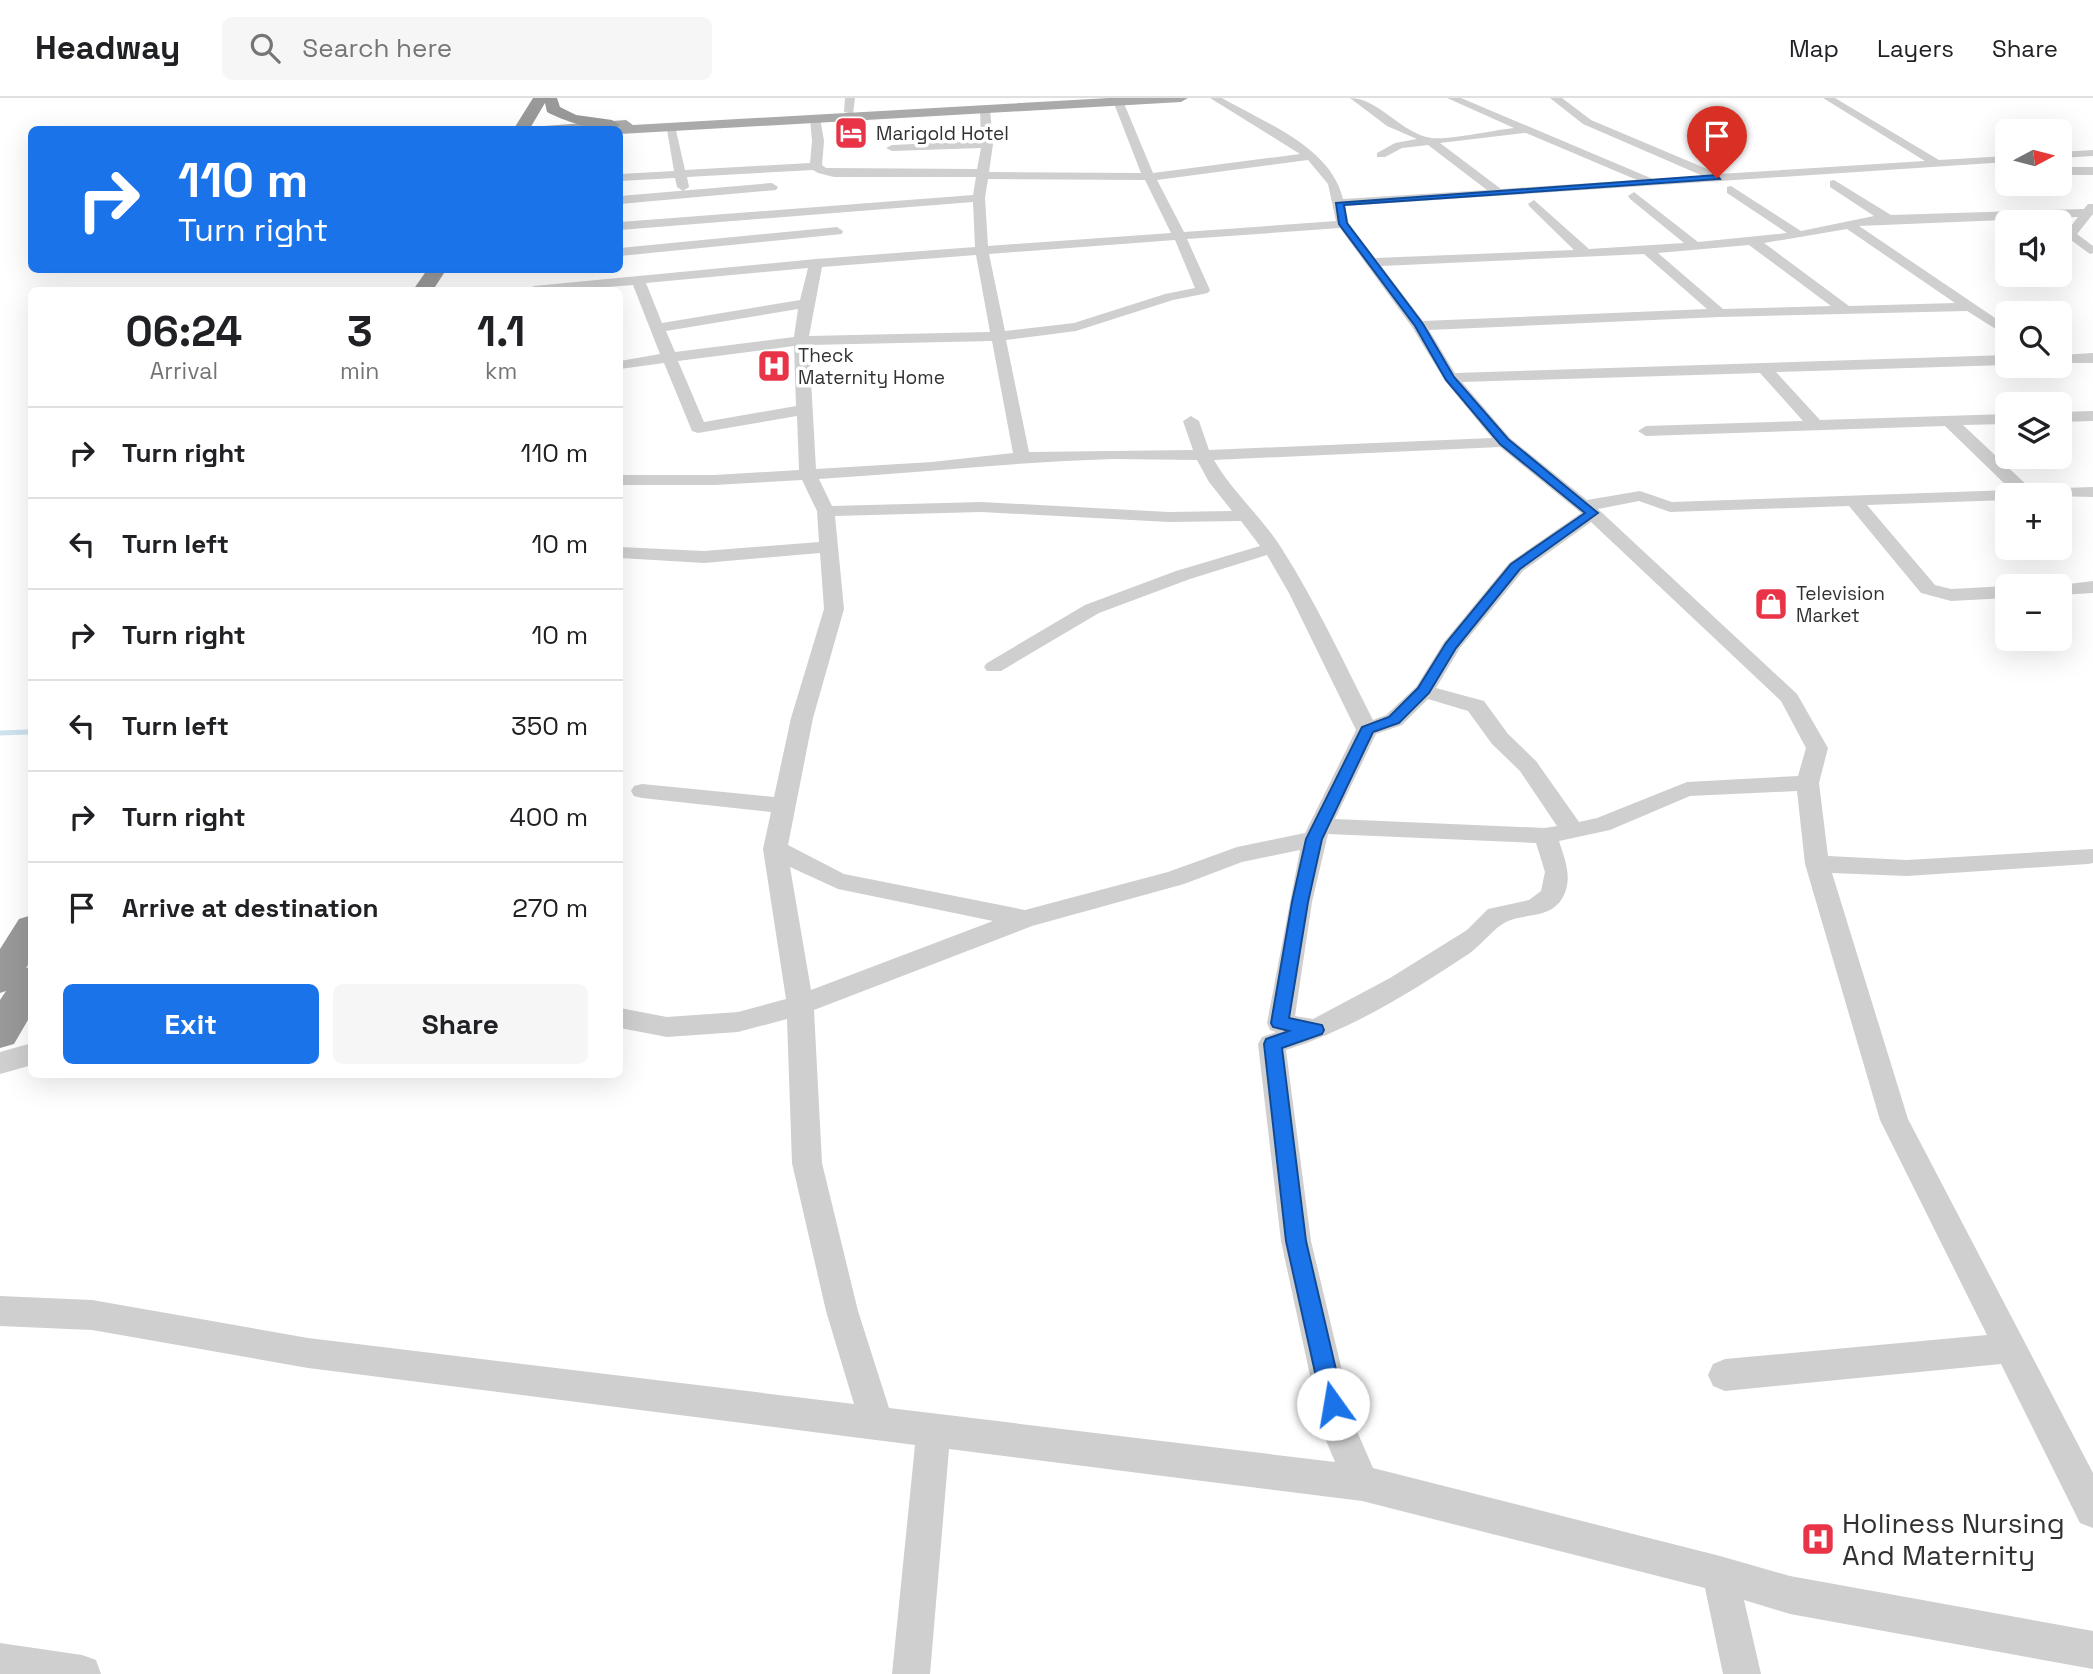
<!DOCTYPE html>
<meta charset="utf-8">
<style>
:root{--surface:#fff;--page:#f6f6f6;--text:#202124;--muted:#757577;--line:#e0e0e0;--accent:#1a73e8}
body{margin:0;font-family:"Space Grotesk",sans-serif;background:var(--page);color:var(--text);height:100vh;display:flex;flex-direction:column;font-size:26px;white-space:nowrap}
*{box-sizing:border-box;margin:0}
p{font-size:23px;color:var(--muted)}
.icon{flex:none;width:38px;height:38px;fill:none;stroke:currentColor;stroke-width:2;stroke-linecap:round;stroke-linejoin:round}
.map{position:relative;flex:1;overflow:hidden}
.sheet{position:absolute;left:28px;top:189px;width:595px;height:791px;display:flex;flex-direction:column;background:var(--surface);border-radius:10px;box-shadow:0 7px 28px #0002}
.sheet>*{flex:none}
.hud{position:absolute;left:28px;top:28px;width:595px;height:147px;border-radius:10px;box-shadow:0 7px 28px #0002;background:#1a73e8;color:#fff;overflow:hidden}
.needle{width:46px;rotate:83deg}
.controls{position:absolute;left:1995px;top:21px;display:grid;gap:14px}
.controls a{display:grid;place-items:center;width:77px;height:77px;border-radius:10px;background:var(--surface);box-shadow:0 7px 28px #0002;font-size:35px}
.pin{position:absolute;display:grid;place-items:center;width:60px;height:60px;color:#fff;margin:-72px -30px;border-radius:50% 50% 50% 0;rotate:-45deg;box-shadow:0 0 7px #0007}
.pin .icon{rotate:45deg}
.me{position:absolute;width:77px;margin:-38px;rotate:347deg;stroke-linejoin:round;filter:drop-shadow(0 0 5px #0008)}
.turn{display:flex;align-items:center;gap:24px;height:147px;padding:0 35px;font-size:32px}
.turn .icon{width:91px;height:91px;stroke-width:2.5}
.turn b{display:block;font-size:49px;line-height:60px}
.eta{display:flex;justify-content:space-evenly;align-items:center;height:119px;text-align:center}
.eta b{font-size:42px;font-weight:800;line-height:49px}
.cta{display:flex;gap:14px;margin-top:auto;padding:14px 35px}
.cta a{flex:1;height:80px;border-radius:10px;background:var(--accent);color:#fff;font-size:28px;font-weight:800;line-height:80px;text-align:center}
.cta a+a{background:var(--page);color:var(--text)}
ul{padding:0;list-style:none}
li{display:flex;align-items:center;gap:21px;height:91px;padding:0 35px;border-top:2px solid var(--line)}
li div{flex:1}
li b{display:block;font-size:26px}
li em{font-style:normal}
header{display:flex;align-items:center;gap:42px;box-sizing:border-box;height:98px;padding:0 35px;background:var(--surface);border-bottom:2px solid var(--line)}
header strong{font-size:33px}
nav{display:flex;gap:38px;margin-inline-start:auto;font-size:24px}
.search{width:490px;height:63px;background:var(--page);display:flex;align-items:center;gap:18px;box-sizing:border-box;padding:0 24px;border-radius:10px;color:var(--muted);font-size:26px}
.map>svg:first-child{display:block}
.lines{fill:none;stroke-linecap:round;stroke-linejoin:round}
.stream{stroke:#cee3ee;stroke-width:5}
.minor{fill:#cfcfcf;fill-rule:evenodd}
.major{fill:#aaa;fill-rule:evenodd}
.highway{fill:#999;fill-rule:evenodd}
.route{fill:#1a73e8;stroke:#114b97;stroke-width:2}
.labels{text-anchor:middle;stroke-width:7;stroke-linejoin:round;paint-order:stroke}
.far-poi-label{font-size:19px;fill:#323232;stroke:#fff;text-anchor:start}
.near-poi-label{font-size:28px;fill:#323232;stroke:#fff;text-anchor:start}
</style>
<header>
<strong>Headway</strong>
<div class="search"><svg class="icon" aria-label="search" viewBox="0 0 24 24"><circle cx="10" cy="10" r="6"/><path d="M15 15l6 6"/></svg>Search here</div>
<nav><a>Map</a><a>Layers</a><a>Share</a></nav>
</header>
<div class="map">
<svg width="2093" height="1576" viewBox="0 0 2093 1576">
<rect width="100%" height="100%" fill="#fff"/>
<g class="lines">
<path class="stream" d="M0 635 28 634"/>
<g class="minor">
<path d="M845 0H855L853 16 844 14Z"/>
<path d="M1117 0 1123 3 1153 75 1300 56 1210 0H1222C1265 25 1331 49 1343 101L1487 92 1428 47 1402 50 1385 59H1377V55L1395 45 1417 41 1387 28 1350 0C1379 0 1401 36 1432 40 1449 42 1495 32 1514 30L1447 0H1461L1653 81 1703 78 1583 26 1550 0H1562L1591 22 1719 76 1925 63 1823 0H1835L1939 62 2007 58V64L1345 108 1349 126 1375 160 1574 152 1530 109 1528 106 1534 102 1589 151 1684 145 1630 101 1628 98 1634 94 1698 144 1787 135 1727 95V89L1731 88 1801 133 1874 118 1830 89V83L1834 82 1891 117 2084 111 2088 106H2093V116L2077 136 2093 148V155L2090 156 2064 137 2078 119 1859 128 2007 228V238L1967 213 1720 219 1429 232 1455 275 2007 257V267L1776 274 1820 322 2007 316V326L1963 327 2031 391 2093 389V399L2007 397V402L1867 407 1935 487 1951 491 2007 488V500L1951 503 1921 495 1849 408 1670 414 1639 403 1598 411 1797 596 1828 650 1819 685 1828 758 1907 762 2093 751V765L2088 766 1907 778 1832 775 1908 1021 2093 1375V1430L2080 1425 2001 1266 1725 1293 1713 1288 1708 1277 1713 1266 1725 1261 1987 1237 1880 1022 1805 766 1797 693 1690 698 1610 732 1559 743C1565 762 1573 780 1563 799 1551 821 1525 815 1506 824 1495 829 1481 847 1470 855 1413 893 1352 931 1286 952L1311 1143 1356 1331 1373 1370 1720 1458 1790 1478 2093 1533V1571L1790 1516 1744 1502 1761 1576H1723L1705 1490 1362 1403 949 1351 930 1576H892L915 1347 308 1270 92 1232 0 1228V1198L92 1202 308 1240 854 1306 826 1213 792 1065 787 921 738 934 667 939 620 930V910L667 919 738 914 786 901 763 751 771 714 642 700 634 698 631 693 634 688 642 686 774 699 791 620 824 511 820 455 704 465 620 460V449L704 453 819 444 817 413 802 382 714 387H620V377H714L799 372 797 318 698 335 692 333 664 265 620 271V263L660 256 633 187 572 192H527L534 188 816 161 975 149 973 104 620 132V124L973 97 976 79H834L818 75 813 72 687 79 689 89 683 93 677 89 675 80 620 83V76L674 73 666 26 675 28 685 72 810 65 812 43 810 20 815 17 820 20 824 43 822 67 826 70 977 71 981 50 892 53 886 50 892 47 981 43 980 11 985 8 990 11 993 46 989 74 1141 75 1113 3ZM1524 35H1526L1637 82 1501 91 1440 45ZM1308 62 1328 86 1336 123 1184 134 1157 82ZM988 81 1145 82 1171 135 988 148 985 100ZM1340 130 1412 229 1445 283 1492 340 1209 352 1199 323 1191 318 1183 323 1193 352 1029 354 1006 242 1076 233 1173 202 1208 195 1210 192 1187 141ZM1847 131 1955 205 1849 208 1764 145ZM1175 142 1195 190 1165 196 1074 225 1005 233 989 156ZM1749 147 1831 208 1723 211 1658 155ZM1644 156 1707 211 1423 223 1381 168ZM976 157 990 234 809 238 822 169ZM808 170 800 202 662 225 646 185ZM798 211 794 239 675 254 666 233ZM992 243 1013 355 932 364 816 371 809 247ZM794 248 796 308 704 324 678 263ZM1760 275 1803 323 1646 328 1638 333 1646 338 1945 328 2011 392 1672 404 1640 393 1587 402 1510 340 1462 284ZM1500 349 1581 415 1509 465 1444 544 1416 589 1386 617 1373 622C1344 565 1317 506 1282 451 1262 419 1233 395 1214 362ZM1113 361 1197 362 1209 384 1232 413 1169 414 981 404 832 408 819 381C917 375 1015 364 1113 361ZM981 414 1169 424 1241 423 1260 448 1176 473 1085 507 987 565 984 569 987 573H1001L1099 515 1190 481 1267 457 1289 495 1356 632 1305 735 1237 749 1168 774 1025 812 844 776 788 747 813 620 844 511 835 418ZM1591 424 1781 603 1806 650 1798 678 1687 684 1597 720 1579 724 1536 663 1508 636 1484 603 1436 590 1460 550 1523 473ZM1428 601 1468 613 1492 646 1520 673 1557 728 1545 730 1335 721 1376 636 1402 627ZM1328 736 1536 745 1545 774 1541 793 1529 802 1488 811 1467 832 1451 842 1390 880 1313 921 1295 918 1312 804ZM1300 752 1267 925 1270 932 1276 934 1262 939 1258 946 1281 1143 1322 1333 1335 1364 889 1310 858 1213 822 1065 814 912 1032 828 1184 786 1242 764ZM790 769 838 791 993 823 811 892Z"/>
<path d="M2093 52V58L2060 60V54Z"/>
<rect x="2060" y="69" width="33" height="8"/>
<path d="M772 85 778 89 776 92 620 106V98Z"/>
<path d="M837 129 843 133 842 136 620 158V150Z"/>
<path d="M2093 255V265H2060V257Z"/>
<path d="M2093 313V323L2060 324V314Z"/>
<path d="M2093 483V495L2060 497V488H2052Z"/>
<path d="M32 945V967L0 976V954Z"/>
<path d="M0 1545 82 1557 96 1562 101 1576H0Z"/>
</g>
<path class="major" d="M1109 0H1188L1181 4 620 36V32H537L544 28 626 22 633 27Z"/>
<g class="highway">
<path d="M533 0H557L560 9 576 17 612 22 620 27C606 39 562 22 547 14L545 5 529 32H513Z"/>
<path d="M427 172H446L433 192H413Z"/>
<path d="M32 817V861L26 870 32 868V915L14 946 0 950V902L6 893 0 895V851L19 821Z"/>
</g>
</g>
<path class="route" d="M1717 77 1720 81 1344 107 1347 125 1423 226 1454 279 1508 341 1598 415 1520 471 1456 550 1429 595 1399 625 1373 634 1322 741 1308 804 1289 920 1322 927 1324 932 1322 936 1282 950 1306 1143 1344 1306 1341 1313 1333 1316 1325 1313 1322 1306 1286 1143 1264 946 1266 941 1289 933 1273 929 1271 925 1292 804 1306 741 1362 629 1389 619 1418 590 1446 545 1511 466 1585 415 1500 346 1446 282 1415 228 1339 126 1336 105Z"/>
<defs>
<symbol id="hotel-square" viewBox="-11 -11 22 22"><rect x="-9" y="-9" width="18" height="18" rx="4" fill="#e93448" stroke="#fff"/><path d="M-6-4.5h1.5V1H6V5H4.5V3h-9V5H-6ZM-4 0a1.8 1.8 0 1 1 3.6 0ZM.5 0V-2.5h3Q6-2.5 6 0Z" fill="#fff"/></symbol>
<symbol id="hospital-square" viewBox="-11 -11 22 22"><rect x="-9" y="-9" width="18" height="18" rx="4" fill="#e93448" stroke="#fff"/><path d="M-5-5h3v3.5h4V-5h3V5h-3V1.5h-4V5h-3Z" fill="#fff"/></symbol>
<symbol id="shop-square" viewBox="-11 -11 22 22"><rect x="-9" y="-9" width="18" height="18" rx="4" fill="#e93448" stroke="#fff"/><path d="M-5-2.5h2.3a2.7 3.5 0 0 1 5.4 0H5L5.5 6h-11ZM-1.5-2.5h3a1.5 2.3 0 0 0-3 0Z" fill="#fff"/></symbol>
</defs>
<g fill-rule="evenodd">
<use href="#hotel-square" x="832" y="16" width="38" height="38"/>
<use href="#hospital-square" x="755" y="249" width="38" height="38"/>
<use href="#shop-square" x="1752" y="487" width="38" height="38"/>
<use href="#hospital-square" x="1799" y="1422" width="38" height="38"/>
</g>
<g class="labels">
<g class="far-poi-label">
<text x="876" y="42">Marigold Hotel</text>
<text x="798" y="264">Theck<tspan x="798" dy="22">Maternity Home</tspan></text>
<text x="1796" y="502">Television<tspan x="1796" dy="22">Market</tspan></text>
</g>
<g class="near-poi-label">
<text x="1842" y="1435">Holiness Nursing<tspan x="1842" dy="32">And Maternity</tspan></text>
</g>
</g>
</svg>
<div class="controls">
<a><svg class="needle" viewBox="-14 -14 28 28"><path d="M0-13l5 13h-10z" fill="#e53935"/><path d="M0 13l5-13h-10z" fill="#757577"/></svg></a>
<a><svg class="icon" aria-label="sound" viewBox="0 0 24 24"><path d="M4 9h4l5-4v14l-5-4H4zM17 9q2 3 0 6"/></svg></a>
<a><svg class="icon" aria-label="search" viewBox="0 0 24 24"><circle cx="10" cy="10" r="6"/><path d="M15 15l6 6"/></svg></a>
<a><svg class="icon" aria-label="layers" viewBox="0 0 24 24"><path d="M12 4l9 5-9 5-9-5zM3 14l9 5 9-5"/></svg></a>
<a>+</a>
<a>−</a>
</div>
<div class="pin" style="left:1717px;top:80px;background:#d93025"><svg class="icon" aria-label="arrive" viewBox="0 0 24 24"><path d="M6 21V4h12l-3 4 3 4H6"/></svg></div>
<svg class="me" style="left:1333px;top:1306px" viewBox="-20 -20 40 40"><circle r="19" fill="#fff"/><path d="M0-13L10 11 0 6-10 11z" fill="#1a73e8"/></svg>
<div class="hud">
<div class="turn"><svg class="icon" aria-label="right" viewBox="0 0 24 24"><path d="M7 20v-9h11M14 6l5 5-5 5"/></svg><div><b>110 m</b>Turn right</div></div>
</div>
<section class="sheet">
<div class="eta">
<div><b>06:24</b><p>Arrival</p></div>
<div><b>3</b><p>min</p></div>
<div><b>1.1</b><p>km</p></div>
</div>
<ul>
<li><svg class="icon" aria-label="right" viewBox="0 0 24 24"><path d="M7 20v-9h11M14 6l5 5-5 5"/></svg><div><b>Turn right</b></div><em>110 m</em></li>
<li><svg class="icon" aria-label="left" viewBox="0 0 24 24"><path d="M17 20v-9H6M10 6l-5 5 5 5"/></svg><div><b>Turn left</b></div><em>10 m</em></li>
<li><svg class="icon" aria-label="right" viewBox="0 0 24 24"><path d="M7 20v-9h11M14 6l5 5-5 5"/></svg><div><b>Turn right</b></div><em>10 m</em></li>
<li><svg class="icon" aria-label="left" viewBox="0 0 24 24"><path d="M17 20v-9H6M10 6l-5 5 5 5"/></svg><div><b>Turn left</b></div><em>350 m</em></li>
<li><svg class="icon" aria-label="right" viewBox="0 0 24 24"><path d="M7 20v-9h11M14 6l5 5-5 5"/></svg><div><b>Turn right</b></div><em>400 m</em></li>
<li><svg class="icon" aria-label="arrive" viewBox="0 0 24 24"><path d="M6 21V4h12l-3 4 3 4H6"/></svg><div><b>Arrive at destination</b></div><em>270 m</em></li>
</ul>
<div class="cta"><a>Exit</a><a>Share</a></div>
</section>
</div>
